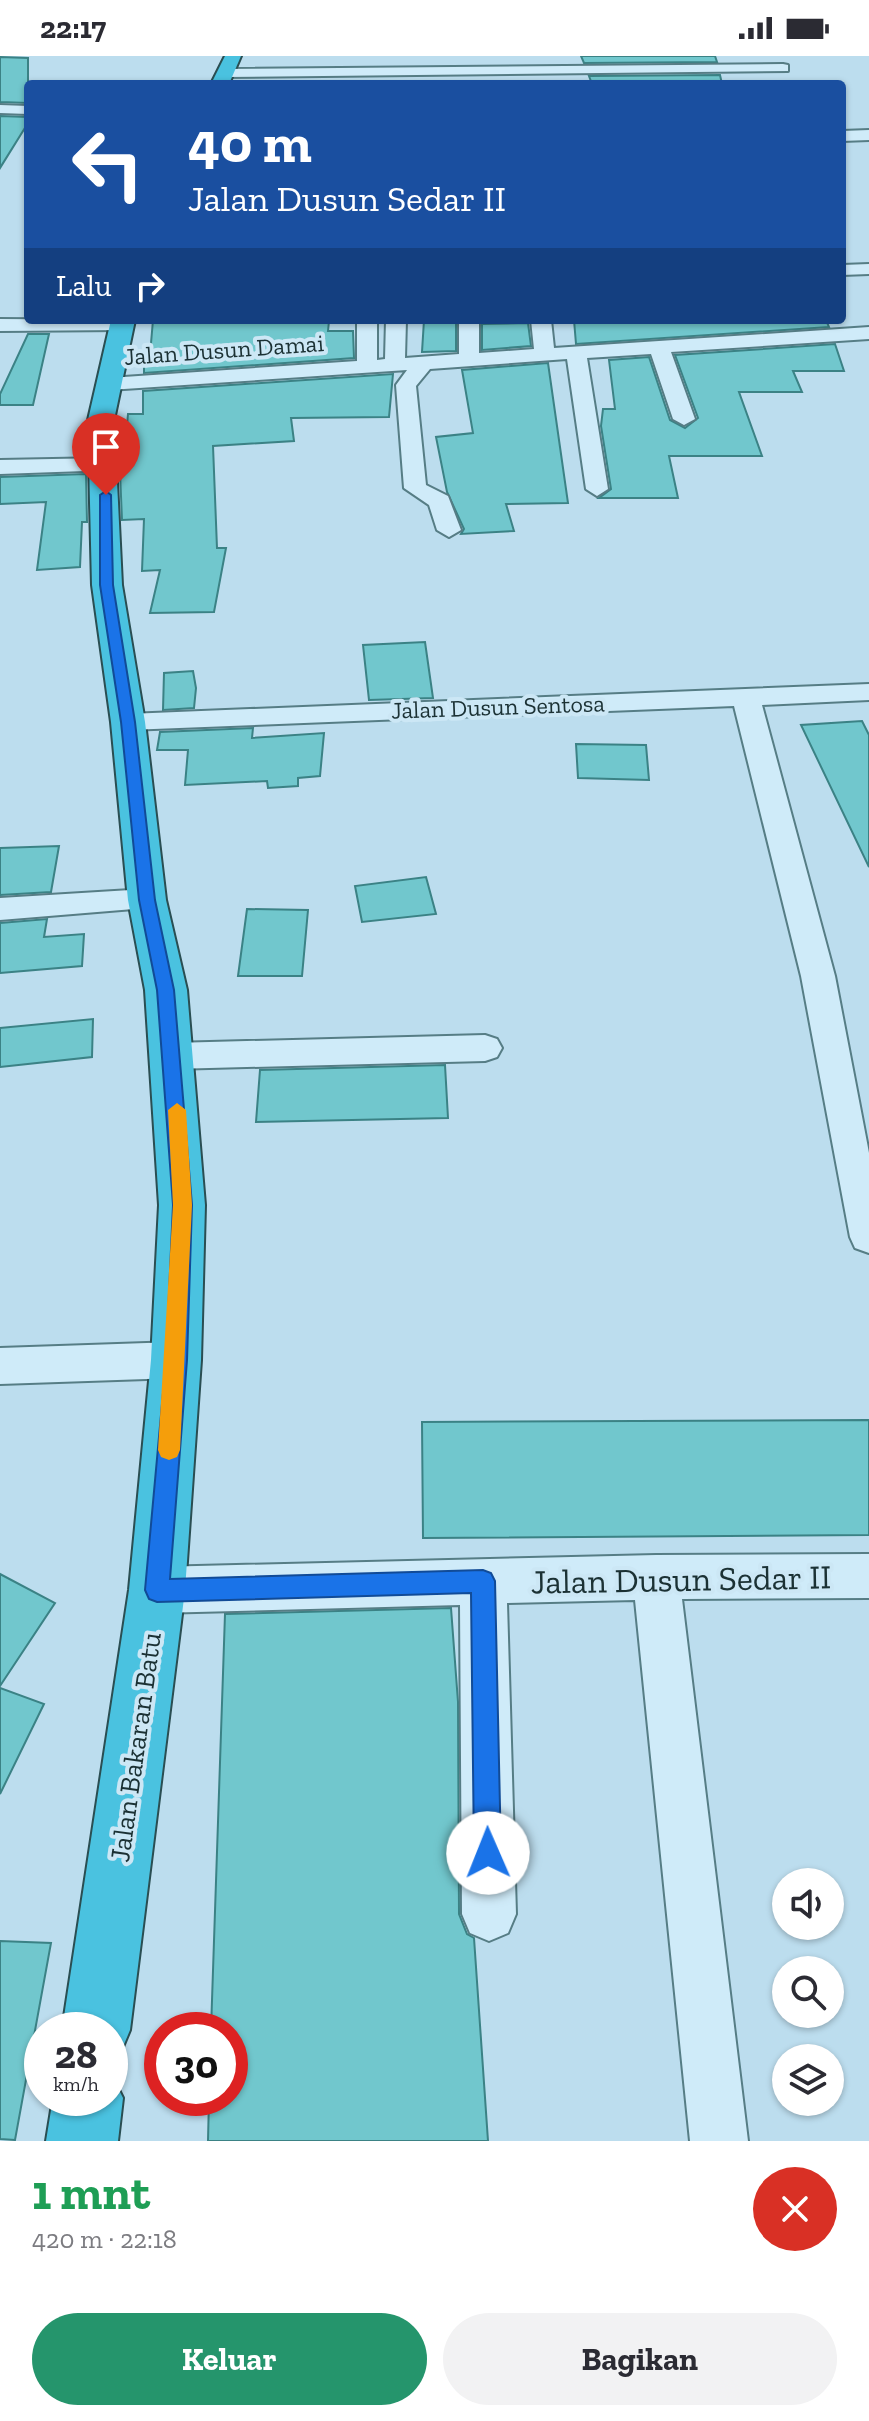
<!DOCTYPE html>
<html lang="id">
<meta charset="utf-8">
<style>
:root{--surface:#fff;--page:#f2f2f3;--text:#2b2b33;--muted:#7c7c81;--accent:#25956c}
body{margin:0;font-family:"Zilla Slab",serif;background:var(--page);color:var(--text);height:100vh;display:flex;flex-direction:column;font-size:30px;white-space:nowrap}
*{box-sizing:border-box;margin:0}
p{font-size:26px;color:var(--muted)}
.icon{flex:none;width:44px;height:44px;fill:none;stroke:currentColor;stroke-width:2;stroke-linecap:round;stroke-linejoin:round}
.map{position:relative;height:2085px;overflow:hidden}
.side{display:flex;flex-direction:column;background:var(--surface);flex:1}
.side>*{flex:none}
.banner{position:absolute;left:24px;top:24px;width:822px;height:244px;border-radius:8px;box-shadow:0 2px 6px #0004;background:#1a4fa0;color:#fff;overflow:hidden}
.tools{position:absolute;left:772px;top:1812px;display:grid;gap:16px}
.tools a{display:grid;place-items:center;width:72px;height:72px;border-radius:50%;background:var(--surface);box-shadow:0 2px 6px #0004;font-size:40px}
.speed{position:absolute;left:24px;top:1956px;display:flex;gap:16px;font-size:40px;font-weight:700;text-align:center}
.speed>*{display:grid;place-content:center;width:104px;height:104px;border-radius:50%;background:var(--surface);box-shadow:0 2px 6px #0004;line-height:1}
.speed small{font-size:20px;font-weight:400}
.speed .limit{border:12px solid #d22;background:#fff;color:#111}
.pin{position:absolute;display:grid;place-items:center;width:68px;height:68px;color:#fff;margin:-82px -34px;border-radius:50% 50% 50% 0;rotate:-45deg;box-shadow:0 0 8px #0007}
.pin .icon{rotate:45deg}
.me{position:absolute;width:88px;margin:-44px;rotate:359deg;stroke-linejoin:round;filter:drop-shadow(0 0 6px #0008)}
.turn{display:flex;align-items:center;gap:28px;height:168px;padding:0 32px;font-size:36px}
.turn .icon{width:104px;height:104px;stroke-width:2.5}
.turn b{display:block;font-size:56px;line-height:68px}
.then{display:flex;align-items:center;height:76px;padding:0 32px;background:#0003;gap:16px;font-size:30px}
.round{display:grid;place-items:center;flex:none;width:84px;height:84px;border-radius:42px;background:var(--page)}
.overview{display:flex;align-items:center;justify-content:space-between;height:136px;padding:0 32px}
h1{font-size:48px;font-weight:700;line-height:60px;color:#1e9e55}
.primary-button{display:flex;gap:16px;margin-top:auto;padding:16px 32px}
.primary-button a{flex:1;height:92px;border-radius:48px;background:var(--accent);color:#fff;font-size:32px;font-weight:700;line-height:92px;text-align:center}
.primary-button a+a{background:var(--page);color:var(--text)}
.status{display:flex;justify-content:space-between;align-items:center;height:56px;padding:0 40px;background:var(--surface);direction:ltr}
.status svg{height:22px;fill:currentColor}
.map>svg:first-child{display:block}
.building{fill:#71c7cd;stroke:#3b8285;stroke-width:2}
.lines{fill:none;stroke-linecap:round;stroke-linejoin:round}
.minor-casing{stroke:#567d85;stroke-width:4}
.highway-casing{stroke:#2a4e52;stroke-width:4}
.minor{fill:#cfebf9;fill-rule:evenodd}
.highway{fill:#4ac2e0;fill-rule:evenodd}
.route{fill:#1a73e8;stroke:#114b97;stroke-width:2}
.slow{fill:#f59e0b}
.labels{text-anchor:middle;stroke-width:8;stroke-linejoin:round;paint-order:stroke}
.far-street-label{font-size:24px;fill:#1b3134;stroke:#cce7f5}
.street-label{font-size:28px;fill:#1b3134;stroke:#cce7f5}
.near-street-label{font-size:34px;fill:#1b3134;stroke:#cce7f5}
</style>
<div class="status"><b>22:17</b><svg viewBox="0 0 49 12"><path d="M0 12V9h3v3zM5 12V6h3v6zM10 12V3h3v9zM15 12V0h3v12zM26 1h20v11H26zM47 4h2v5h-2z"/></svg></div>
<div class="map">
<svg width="869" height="2085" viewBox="0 0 869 2085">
<rect width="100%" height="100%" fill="#bcddee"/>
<g class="building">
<path d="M581 0H715L717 6 584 7Z"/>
<path d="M0 1 28 2V47L0 46Z"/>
<path d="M720 19 722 28H592L589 20Z"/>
<path d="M0 60 28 61V67L0 112Z"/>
<path d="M153 264 329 265 328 275H353L354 302 144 317V300L150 299Z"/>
<path d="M424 264H456V295L422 296Z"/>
<path d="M574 264H826L829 271 576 288Z"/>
<path d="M528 267 531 290 482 294V268Z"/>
<path d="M28 278H49L33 349H0V338Z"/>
<path d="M835 288 844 315H793L802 336H739L762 400H669L678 442H599L611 433 601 370 603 353H615L609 304 649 301 670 364 685 372 698 362 675 299Z"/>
<path d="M548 307 568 447 506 448 514 475 461 478 464 473 447 436 436 381 473 377 462 314Z"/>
<path d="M393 318 389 361 291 362 294 385 213 390 217 492H226L214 556 150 557 160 514 142 515 144 463 122 464 120 416H123L128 358H143V335Z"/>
<path d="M86 418 87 466H82L80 511 37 514 46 446 0 448V421Z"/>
<path d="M425 586 433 642 369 644 363 589Z"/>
<path d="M193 615 196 632 194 652 163 654 164 617Z"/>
<path d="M862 665 869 679V811L801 669Z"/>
<path d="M253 672 252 682 324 677 320 720 298 722V730L268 732 267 725 185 729 188 694H157L160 676Z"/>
<path d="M576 688 646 689 649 724 578 722Z"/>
<path d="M59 790 51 836 0 839V792Z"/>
<path d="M426 821 436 858 362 866 355 830Z"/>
<path d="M247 853 308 854 302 920H238Z"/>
<path d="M47 863 44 881 84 878 82 910 0 917V867Z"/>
<path d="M93 963 92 1001 0 1011V972Z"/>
<path d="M445 1009 448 1062 256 1066 260 1014Z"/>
<path d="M869 1364V1479L423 1482 422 1366Z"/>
<path d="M0 1518 55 1547 0 1630Z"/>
<path d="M451 1552 458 1646 459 1858 467 1878 474 1882 488 2085H208L209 2042H230V1974H211L225 1558Z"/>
<path d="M0 1632 44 1648 0 1738Z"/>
<path d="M0 1885 51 1887 15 2084 0 2083Z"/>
</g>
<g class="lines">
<defs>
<g id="minor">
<path d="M783 8 788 9V15L226 21 219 17 226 13Z"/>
<path d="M0 49 28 50V58L0 57Z"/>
<path d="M869 74V84L842 85V75Z"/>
<path d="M869 208V218L842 219V209Z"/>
<path d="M0 263 129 264 132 268 122 274 0 275Z"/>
<path d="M357 264H377V304L385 303 386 264H406L405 302 459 298V264H479V297L534 293 531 264H551L554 292 869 271V283L671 296 695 363 684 369 673 363 651 298 587 302 608 433 597 440 586 433 567 303 430 313 416 330 425 419 426 429 448 440 461 474 449 481 437 474 429 449 404 432 396 329 407 314 109 334 99 328 109 322 357 305Z"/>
<path d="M105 402 116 409 113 414 0 418V404Z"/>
<path d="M869 628V644L762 649 835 920 869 1097V1197L855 1192 850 1181 801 920 734 650 128 674 118 672 114 666 118 660 128 658Z"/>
<path d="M147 833 158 837 163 844 158 851 0 864V842Z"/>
<path d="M485 979 497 983 502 992 497 1001 485 1005 172 1013 160 1009 154 1000 160 991 172 987Z"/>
<path d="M176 1286 191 1291 197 1304 191 1317 176 1322 0 1328V1292Z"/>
<path d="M869 1498V1542L682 1543 748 2085H690L635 1544 507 1547 516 1858 508 1877 489 1885 470 1877 462 1858 460 1549 157 1557 141 1550 134 1534 141 1518 157 1511 656 1499Z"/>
</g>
<g id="highway">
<path d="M225 0H241L229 28H211Z"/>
<path d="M111 264H135L114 364 122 529 145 666 166 844 187 934 205 1149 201 1304 185 1534 130 1974 120 1998 110 2002V1974H62L129 1534 151 1304 159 1149 145 934 128 844 111 666 92 529 88 364Z"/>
<path d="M110 2016 123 2042 118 2085H46L53 2042H110Z"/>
</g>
</defs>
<use href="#minor" class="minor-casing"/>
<use href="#highway" class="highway-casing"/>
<use href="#minor" class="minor"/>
<use href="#highway" class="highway"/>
</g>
<path class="route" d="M106 435 111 439 113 529 135 666 155 844 174 934 192 1149 187 1304 170 1523 483 1514 491 1517 495 1525 501 1797 497 1807 488 1810 478 1807 474 1797 471 1537 157 1546 149 1543 145 1534 166 1304 173 1149 157 934 139 844 121 666 100 529V439Z"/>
<path class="slow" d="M177 1047 186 1054 192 1149 180 1394 177 1401 169 1404 161 1401 158 1394 173 1149 168 1054Z"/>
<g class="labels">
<g class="far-street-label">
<text transform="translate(224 294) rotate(-4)" y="8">Jalan Dusun Damai</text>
<text transform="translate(498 651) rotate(-2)" y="8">Jalan Dusun Sentosa</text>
</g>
<g class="street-label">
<text transform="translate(135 1691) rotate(-82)" y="10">Jalan Bakaran Batu</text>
</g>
<g class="near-street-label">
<text transform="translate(681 1523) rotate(-1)" y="12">Jalan Dusun Sedar II</text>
</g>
</g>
</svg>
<div class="tools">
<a><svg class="icon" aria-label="sound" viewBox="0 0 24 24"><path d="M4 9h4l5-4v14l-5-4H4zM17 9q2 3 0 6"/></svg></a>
<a><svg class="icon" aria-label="search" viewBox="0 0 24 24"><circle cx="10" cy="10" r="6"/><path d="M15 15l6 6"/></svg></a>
<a><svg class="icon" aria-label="layers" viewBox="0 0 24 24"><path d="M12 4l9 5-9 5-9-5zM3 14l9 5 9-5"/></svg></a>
</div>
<div class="speed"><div>28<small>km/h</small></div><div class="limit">30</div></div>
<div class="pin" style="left:106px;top:439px;background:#d93025"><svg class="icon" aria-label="arrive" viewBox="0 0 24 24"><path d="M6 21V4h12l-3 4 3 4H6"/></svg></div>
<svg class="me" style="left:488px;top:1797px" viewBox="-20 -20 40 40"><circle r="19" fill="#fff"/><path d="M0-13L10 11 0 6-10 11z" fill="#1a73e8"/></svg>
<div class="banner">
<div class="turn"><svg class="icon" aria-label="left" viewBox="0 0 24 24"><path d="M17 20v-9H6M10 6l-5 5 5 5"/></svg><div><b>40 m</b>Jalan Dusun Sedar II</div></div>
<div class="then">Lalu<svg class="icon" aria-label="right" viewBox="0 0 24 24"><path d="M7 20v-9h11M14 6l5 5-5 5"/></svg></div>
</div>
</div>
<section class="side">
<div class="overview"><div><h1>1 mnt</h1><p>420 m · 22:18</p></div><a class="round" style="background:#d93025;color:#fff"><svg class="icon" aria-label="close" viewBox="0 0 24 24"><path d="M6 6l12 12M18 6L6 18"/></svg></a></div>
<div class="primary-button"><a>Keluar</a><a>Bagikan</a></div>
</section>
